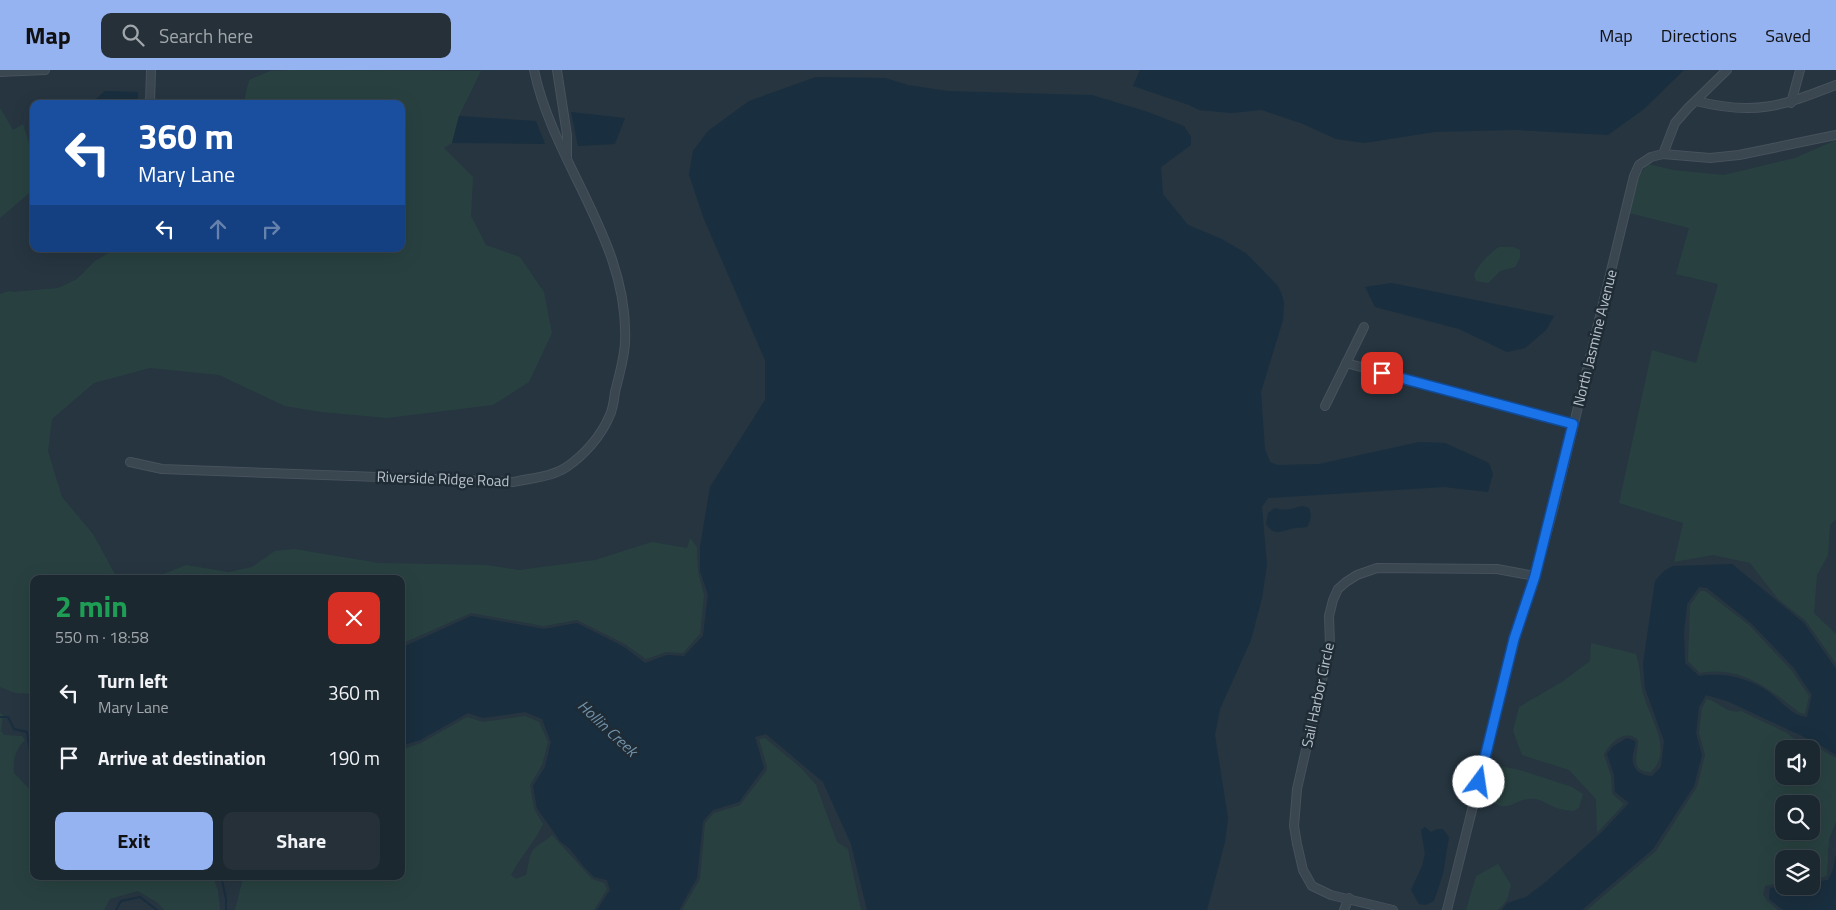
<!DOCTYPE html>
<meta charset="utf-8">
<style>
:root{--surface:#1c2830;--page:#253038;--text:#f1f3f6;--muted:#a0a6ab;--line:#3a444c;--accent:#95b2f1}
body{margin:0;font-family:"Titillium Web",sans-serif;background:var(--page);color:var(--text);height:100vh;display:flex;flex-direction:column;font-size:19px;white-space:nowrap}
*{box-sizing:border-box;margin:0}
p{font-size:16px;color:var(--muted)}
.icon{flex:none;width:28px;height:28px;fill:none;stroke:currentColor;stroke-width:2;stroke-linecap:round;stroke-linejoin:round}
.map{position:relative;flex:1;overflow:hidden}
.details{position:absolute;left:30px;top:505px;width:375px;height:305px;display:flex;flex-direction:column;background:var(--surface);border-radius:10px;box-shadow:0 5px 20px #0002,0 0 0 1px var(--line)}
.details>*{flex:none}
.guide{position:absolute;left:30px;top:30px;width:375px;height:152px;border-radius:10px;box-shadow:0 5px 20px #0002,0 0 0 1px var(--line);background:#1a4fa0;color:#fff;overflow:hidden}
.tools{position:absolute;left:1775px;top:670px;display:grid;gap:10px}
.tools a{display:grid;place-items:center;width:45px;height:45px;border-radius:10px;background:var(--surface);box-shadow:0 5px 20px #0002,0 0 0 1px var(--line);font-size:25px}
.pin{position:absolute;display:grid;place-items:center;width:42px;height:42px;color:#fff;margin:-21px;border-radius:10px;box-shadow:0 2px 8px #0006}
.me{position:absolute;width:55px;margin:-28px;rotate:14deg;stroke-linejoin:round;filter:drop-shadow(0 0 4px #0008)}
.turn{display:flex;align-items:center;gap:18px;height:105px;padding:0 25px;font-size:22px}
.turn .icon{width:65px;height:65px;stroke-width:2.5}
.turn b{display:block;font-size:35px;line-height:42px}
.lanes{display:flex;align-items:center;height:48px;padding:0 25px;background:#0003;justify-content:center;gap:25px;direction:ltr}
.lanes .off{opacity:.35}
.round{display:grid;place-items:center;flex:none;width:52px;height:52px;border-radius:10px;background:var(--page)}
.head{display:flex;align-items:center;justify-content:space-between;height:85px;padding:0 25px}
h1{font-size:30px;font-weight:700;line-height:38px;color:#1e9e55}
.cta{display:flex;gap:10px;margin-top:auto;padding:10px 25px}
.cta a{flex:1;height:58px;border-radius:10px;background:var(--accent);color:#111;font-size:20px;font-weight:700;line-height:58px;text-align:center}
.cta a+a{background:var(--page);color:var(--text)}
ul{padding:0;list-style:none}
li{display:flex;align-items:center;gap:15px;height:65px;padding:0 25px}
li div{flex:1}
li b{display:block;font-size:19px}
li em{font-style:normal}
header{display:flex;align-items:center;gap:30px;box-sizing:border-box;height:70px;padding:0 25px;background:var(--accent);color:#111}
header strong{font-size:24px}
nav{display:flex;gap:28px;margin-inline-start:auto;font-size:18px}
.search{width:350px;height:45px;background:var(--page);display:flex;align-items:center;gap:12px;box-sizing:border-box;padding:0 18px;border-radius:10px;color:var(--muted);font-size:19px}
.map>svg:first-child{display:block}
.green{fill:#284140;fill-rule:evenodd}
.water{fill:#192e3e;fill-rule:evenodd}
.lines{fill:none;stroke-linecap:round;stroke-linejoin:round}
.stream{stroke:#192e3e;stroke-width:2}
.minor-casing{stroke:#47525c;stroke-width:10}
.minor{stroke:#3a4650;stroke-width:8}
.route-casing{stroke:#114b97;stroke-width:12}
.route{stroke:#1a73e8;stroke-width:9}
.labels{text-anchor:middle;stroke-width:5;stroke-linejoin:round;paint-order:stroke}
.street-label{font-size:15px;fill:#b7c1ca;stroke:#1f2b35}
.water-label{font-size:16px;font-style:italic;fill:#7091a8;stroke:#1f2b35}
</style>
<header>
<strong>Map</strong>
<div class="search"><svg class="icon" aria-label="search" viewBox="0 0 24 24"><circle cx="10" cy="10" r="6"/><path d="M15 15l6 6"/></svg>Search here</div>
<nav><a>Map</a><a>Directions</a><a>Saved</a></nav>
</header>
<div class="map">
<svg width="1836" height="840" viewBox="0 0 1836 840">
<rect width="100%" height="100%" fill="#263540"/>
<g class="green">
<path d="M290 0 481 1 459 46 452 73 444 78 473 107 471 146 486 175 520 187 544 222 552 263 529 312 493 335 387 348 321 342 285 336 219 305 150 298 94 313 52 349 48 381 62 427 93 464 116 506 153 508 186 495 228 502 252 497 275 481 294 479 379 493 486 495 519 500 595 490 652 472 687 478 690 468 697 477 698 502 704 525 700 564 683 583 666 582 646 589 625 574 577 550 544 556 471 543 401 574V509H34V624L15 623 0 617V224L9 221 13 222 58 218 77 209 95 191 115 179H401V34H245L244 31 249 10 270 1Z"/>
<path d="M0 38 13 60 23 54 29 73 34 75V119L0 148Z"/>
<path d="M1836 70V449L1830 455 1828 485 1817 505 1814 543 1836 564V594L1806 551 1778 529 1750 493 1713 485 1674 492 1683 453 1619 433 1652 280 1696 293 1718 214 1676 204 1689 158 1629 143 1638 106 1648 94 1673 100 1724 105 1795 88Z"/>
<path d="M1499 177H1513L1520 180V188L1515 197 1500 201 1488 213 1476 211 1474 205C1478 195 1490 183 1499 177Z"/>
<path d="M1700 521H1705L1749 555 1792 601 1809 626 1805 644 1800 643C1770 619 1741 595 1700 603L1688 591 1690 535Z"/>
<path d="M1591 573 1636 584C1640 596 1640 607 1642 619 1647 645 1675 679 1651 702 1628 702 1639 683 1638 670 1627 658 1609 672 1604 685L1611 706 1612 724 1624 734 1597 763 1596 729 1569 700 1522 685 1513 661 1519 637 1562 612 1590 591Z"/>
<path d="M1707 629C1722 633 1724 644 1741 641L1787 663 1797 671H1805L1815 676 1836 688V752L1829 769 1827 805 1824 807 1811 809V789H1784V812L1765 816 1763 824 1767 831 1778 840H1587L1656 781 1697 717 1705 685 1699 663 1702 638ZM1784 679H1811V706H1784ZM1784 734H1811V761H1784Z"/>
<path d="M0 643 3 645 1 661 4 665 22 666 25 670C15 680 13 688 14 703L34 724V806H213L218 821 220 840H164L158 833 138 821 110 829 104 840H0Z"/>
<path d="M525 646 539 652 548 672 542 695 530 715 534 739 543 754C535 772 520 787 511 805L516 809 526 805C529 797 528 783 535 778 540 773 546 771 552 765L592 809 604 813 607 819 594 840H235L242 812 241 806H401V680L421 673 467 647 483 652Z"/>
<path d="M765 668 802 699 816 715 837 772 848 779 861 840H682L700 809 705 753 714 743 740 735 767 700V697L759 669Z"/>
<path d="M1495 695 1520 700 1572 717 1583 724 1579 738 1573 741C1568 740 1562 740 1557 738 1550 736 1543 730 1535 729 1518 726 1507 746 1491 730 1490 717 1490 707 1495 695Z"/>
<path d="M1498 794 1511 815 1507 830 1498 840H1466L1476 806Z"/>
</g>
<g class="water">
<path d="M1140 0H1684L1644 39 1608 65 1516 60 1434 62 1365 73 1336 69 1303 54 1262 40 1231 43 1199 40 1189 35 1133 16Z"/>
<path d="M816 7 885 8 908 15 947 21 1092 25 1148 42 1184 56 1191 67V75L1161 97 1163 124 1188 155 1222 169 1247 184 1278 216 1282 225 1284 233 1283 250 1261 322 1265 379 1270 392 1277 395 1319 394 1419 372 1445 373 1489 393 1493 404 1488 422 1444 417 1268 428 1262 437 1267 495 1262 528 1251 570 1220 639 1215 665 1228 748 1225 772 1207 840H867L851 774 823 712 766 664 755 667 764 698 739 732 713 740 703 751 697 808 679 840H597L610 820 607 810 594 807 584 797 570 779 560 771 537 738 533 716 545 697 551 672 542 649 525 642 483 648 468 643 420 670 401 676V578L471 546 544 559 577 553 624 577 645 593 667 585 684 586 703 566 708 525 700 501V477L710 417 765 330V290L704 149 689 105 693 81 708 61 749 31Z"/>
<path d="M105 21 138 22V34H90Z"/>
<path d="M571 42 625 48 615 74 578 76Z"/>
<path d="M459 46 536 51 545 74 452 73Z"/>
<path d="M1392 213 1554 246 1546 260 1525 278 1507 282 1459 259 1375 237 1365 217Z"/>
<path d="M1302 436 1309 438C1312 445 1311 450 1307 457 1302 458 1296 457 1291 459 1279 462 1275 466 1266 454L1268 443 1275 438C1285 441 1292 439 1302 436Z"/>
<path d="M1732 494 1804 553 1836 599V685L1817 673 1727 631 1706 625 1699 637 1696 663 1702 685 1694 716 1653 779 1582 840H1502L1507 833 1526 827 1547 811 1603 761 1629 733 1615 722 1614 705 1607 684 1612 677 1627 668 1635 671C1636 676 1634 679 1633 684 1630 697 1639 706 1652 706L1661 697 1664 671 1645 618 1643 594 1655 511 1664 501 1673 496ZM1699 517 1707 518 1751 553 1794 598 1812 625 1807 647C1792 646 1781 631 1769 622 1749 608 1723 602 1699 606L1685 593 1684 563 1687 534Z"/>
<path d="M1425 757 1431 762 1437 759H1443L1449 767 1443 804 1434 831 1426 835 1419 834 1411 820 1422 796 1425 784 1421 760Z"/>
<path d="M1836 784V840H1783L1769 829 1770 818 1784 816H1811V812L1828 810 1833 800Z"/>
</g>
<g class="lines">
<g class="stream">
<path d="M0 647H8L14 659 27 662 34 707"/>
<path d="M221 806 226 829V840"/>
<path d="M116 840 121 831 140 827 157 840"/>
</g>
<defs>
<g id="minor">
<path d="M557 0 567 65V87"/>
<path d="M0 2 45 0"/>
<path d="M1696 31C1755 46 1782 36 1836 15"/>
<path d="M1791 33 1800 0"/>
<path d="M150 34 151 0"/>
<path d="M1663 84 1675 53 1688 38 1727 0"/>
<path d="M1346 293 1573 354"/>
<path d="M1325 336 1364 257"/>
<path d="M130 392 162 399 514 412C531 408 553 407 568 396 584 385 601 366 609 347 613 340 614 330 615 322 619 306 624 289 625 273 630 172 554 95 534 0"/>
<path d="M1344 840 1349 828"/>
<path d="M1393 840 1331 825 1312 816 1303 800 1297 774 1294 756 1297 719 1330 575 1329 546 1333 530 1338 519 1346 512 1357 505 1377 498 1497 499 1535 506"/>
<path d="M1447 840 1518 556 1535 506 1553 440 1634 106 1639 95 1651 87 1663 84 1710 88 1739 85 1836 65"/>
</g>
</defs>
<use href="#minor" class="minor-casing"/>
<use href="#minor" class="minor"/>
</g>
<g class="lines">
<defs>
<path id="route" d="M1382 303 1573 354 1535 506 1514 569 1479 712"/>
</defs>
<use href="#route" class="route-casing"/>
<use href="#route" class="route"/>
</g>
<g class="labels">
<g class="street-label">
<text transform="translate(1595 268) rotate(-76)" y="5">North Jasmine Avenue</text>
<text transform="translate(443 409) rotate(2)" y="5">Riverside Ridge Road</text>
<text transform="translate(1318 625) rotate(-78)" y="5">Sail Harbor Circle</text>
</g>
<g class="water-label">
<text transform="translate(608 658) rotate(43)" y="6">Hollin Creek</text>
</g>
</g>
</svg>
<div class="tools">
<a><svg class="icon" aria-label="sound" viewBox="0 0 24 24"><path d="M4 9h4l5-4v14l-5-4H4zM17 9q2 3 0 6"/></svg></a>
<a><svg class="icon" aria-label="search" viewBox="0 0 24 24"><circle cx="10" cy="10" r="6"/><path d="M15 15l6 6"/></svg></a>
<a><svg class="icon" aria-label="layers" viewBox="0 0 24 24"><path d="M12 4l9 5-9 5-9-5zM3 14l9 5 9-5"/></svg></a>
</div>
<div class="pin" style="left:1382px;top:303px;background:#d93025"><svg class="icon" aria-label="arrive" viewBox="0 0 24 24"><path d="M6 21V4h12l-3 4 3 4H6"/></svg></div>
<svg class="me" style="left:1479px;top:712px" viewBox="-20 -20 40 40"><circle r="19" fill="#fff"/><path d="M0-13L10 11 0 6-10 11z" fill="#1a73e8"/></svg>
<div class="guide">
<div class="turn"><svg class="icon" aria-label="left" viewBox="0 0 24 24"><path d="M17 20v-9H6M10 6l-5 5 5 5"/></svg><div><b>360 m</b>Mary Lane</div></div>
<div class="lanes"><svg class="icon" aria-label="left" viewBox="0 0 24 24"><path d="M17 20v-9H6M10 6l-5 5 5 5"/></svg><svg class="icon off" aria-label="ahead" viewBox="0 0 24 24"><path d="M12 20V5M6 11l6-6 6 6"/></svg><svg class="icon off" aria-label="right" viewBox="0 0 24 24"><path d="M7 20v-9h11M14 6l5 5-5 5"/></svg></div>
</div>
<section class="details">
<div class="head"><div><h1>2 min</h1><p>550 m · 18:58</p></div><a class="round" style="background:#d93025;color:#fff"><svg class="icon" aria-label="close" viewBox="0 0 24 24"><path d="M6 6l12 12M18 6L6 18"/></svg></a></div>
<ul>
<li><svg class="icon" aria-label="left" viewBox="0 0 24 24"><path d="M17 20v-9H6M10 6l-5 5 5 5"/></svg><div><b>Turn left</b><p>Mary Lane</p></div><em>360 m</em></li>
<li><svg class="icon" aria-label="arrive" viewBox="0 0 24 24"><path d="M6 21V4h12l-3 4 3 4H6"/></svg><div><b>Arrive at destination</b></div><em>190 m</em></li>
</ul>
<div class="cta"><a>Exit</a><a>Share</a></div>
</section>
</div>
